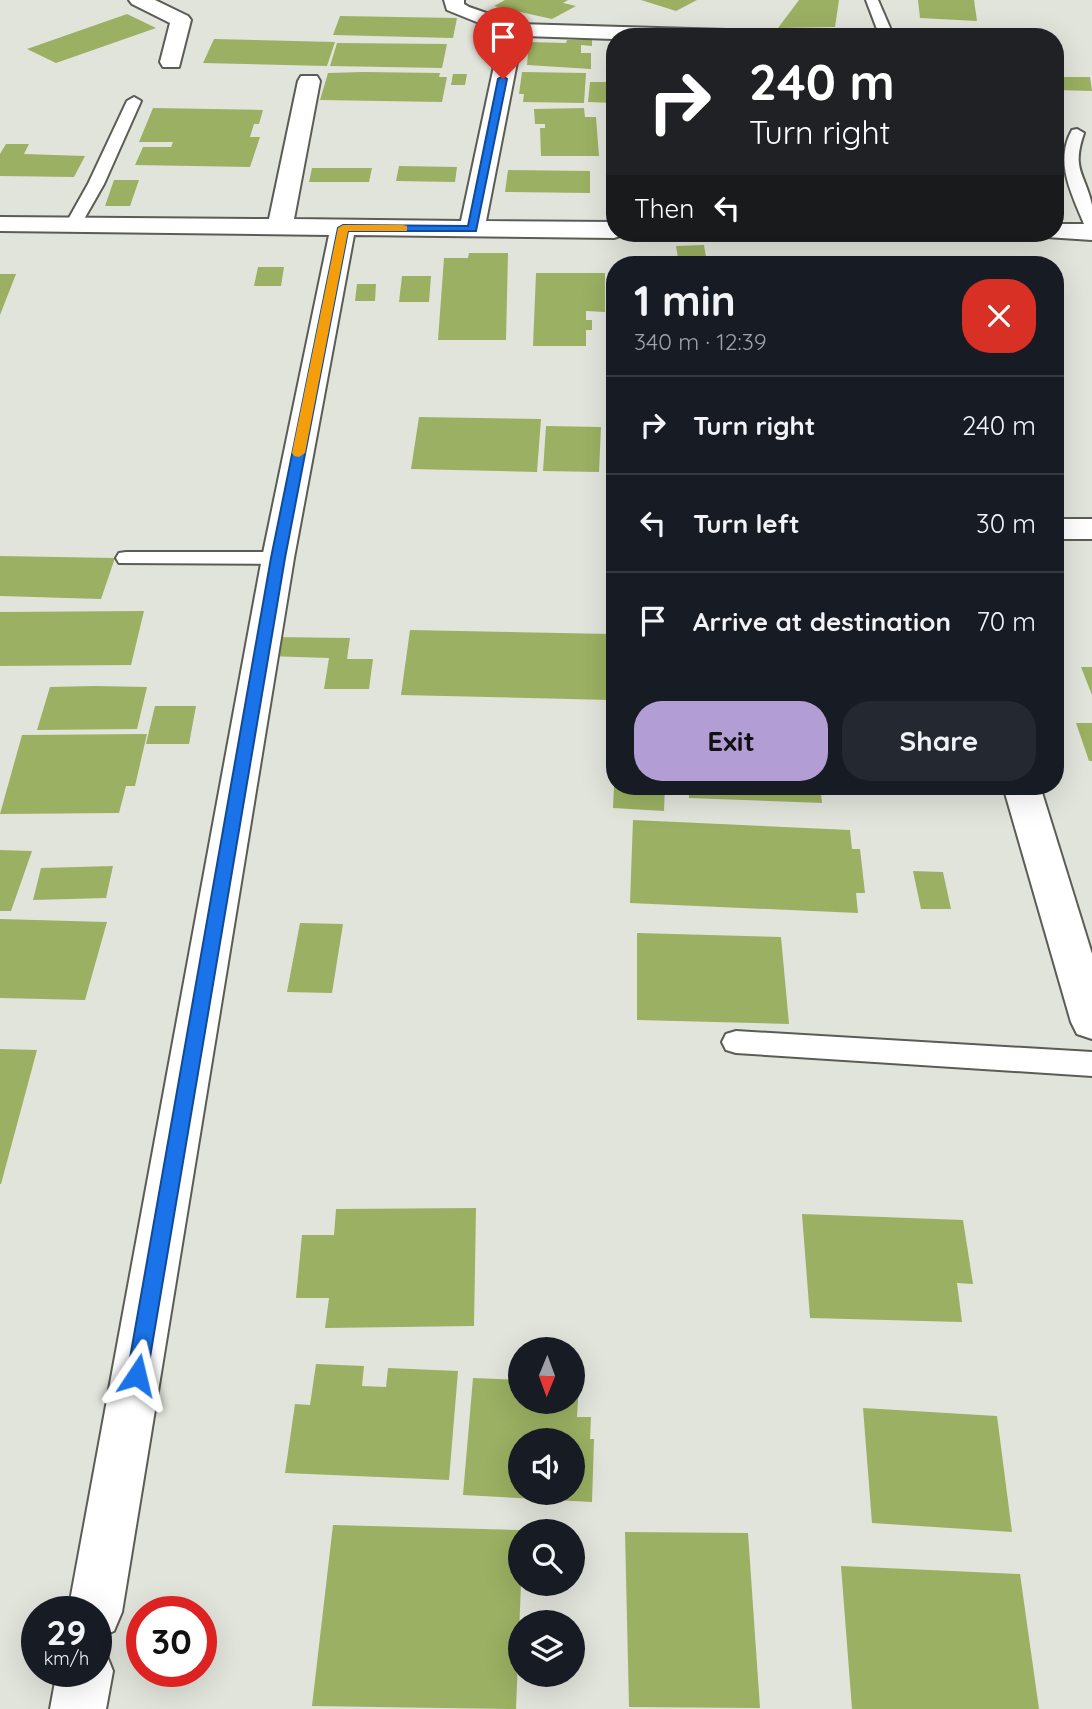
<!DOCTYPE html>
<meta charset="utf-8">
<style>
:root{--surface:#171b24;--page:#242831;--text:#f1f3f6;--muted:#9ea1a6;--line:#363941;--accent:#b29dd4}
body{margin:0;font-family:Quicksand,sans-serif;background:var(--page);color:var(--text);height:100vh;display:flex;flex-direction:column;font-size:26px;white-space:nowrap}
*{box-sizing:border-box;margin:0}
p{font-size:23px;color:var(--muted)}
.icon{flex:none;width:38px;height:38px;fill:none;stroke:currentColor;stroke-width:2;stroke-linecap:round;stroke-linejoin:round}
.map{position:relative;flex:1;overflow:hidden}
.panel{position:absolute;left:606px;top:256px;width:458px;height:539px;display:flex;flex-direction:column;background:var(--surface);border-radius:28px;box-shadow:0 7px 28px #0002}
.panel>*{flex:none}
.top-card{position:absolute;left:606px;top:28px;width:458px;height:214px;border-radius:28px;box-shadow:0 7px 28px #0002;background:#202124;color:#fff;overflow:hidden}
.needle{width:46px;rotate:181deg}
.fabs{position:absolute;left:508px;top:1337px;display:grid;gap:14px}
.fabs a{display:grid;place-items:center;width:77px;height:77px;border-radius:50%;background:var(--surface);box-shadow:0 7px 28px #0002;font-size:35px}
.speed{position:absolute;left:21px;top:1596px;display:flex;gap:14px;font-size:35px;font-weight:700;text-align:center}
.speed>*{display:grid;place-content:center;width:91px;height:91px;border-radius:50%;background:var(--surface);box-shadow:0 7px 28px #0002;line-height:1}
.speed small{font-size:18px;font-weight:400}
.speed .limit{border:10px solid #d22;background:#fff;color:#111}
.pin{position:absolute;display:grid;place-items:center;width:60px;height:60px;color:#fff;margin:-72px -30px;border-radius:50% 50% 50% 0;rotate:-45deg;box-shadow:0 0 7px #0007}
.pin .icon{rotate:45deg}
.me{position:absolute;width:77px;margin:-38px;rotate:10deg;stroke-linejoin:round;filter:drop-shadow(0 0 5px #0008)}
.turn{display:flex;align-items:center;gap:24px;height:147px;padding:0 28px;font-size:32px}
.turn .icon{width:91px;height:91px;stroke-width:2.5}
.turn b{display:block;font-size:49px;line-height:60px}
.then{display:flex;align-items:center;height:66px;padding:0 28px;background:#0003;gap:14px;font-size:26px}
.round{display:grid;place-items:center;flex:none;width:74px;height:74px;border-radius:28px;background:var(--page)}
.head{display:flex;align-items:center;justify-content:space-between;height:119px;padding:0 28px}
h1{font-size:42px;font-weight:700;line-height:52px}
.primary-button{display:flex;gap:14px;margin-top:auto;padding:14px 28px}
.primary-button a{flex:1;height:80px;border-radius:28px;background:var(--accent);color:#111;font-size:28px;font-weight:700;line-height:80px;text-align:center}
.primary-button a+a{background:var(--page);color:var(--text)}
ul{padding:0;list-style:none}
li{display:flex;align-items:center;gap:21px;height:98px;padding:0 28px;border-top:2px solid var(--line)}
li div{flex:1}
li b{display:block;font-size:26px}
li em{font-style:normal}
.map>svg:first-child{display:block}
.building{fill:#9bb062;fill-rule:evenodd}
.lines{fill:none;stroke-linecap:round;stroke-linejoin:round}
.lane-casing{stroke:#5a5c55;stroke-width:4}
.street-casing{stroke:#5a5c55;stroke-width:4}
.lane{fill:#fff;fill-rule:evenodd}
.street{fill:#fff;fill-rule:evenodd}
.route{fill:#1a73e8;stroke:#114b97;stroke-width:2}
.slow{fill:#f59e0b}
</style>
<div class="map">
<svg width="1092" height="1709" viewBox="0 0 1092 1709">
<rect width="100%" height="100%" fill="#e1e4db"/>
<g class="building">
<path d="M505 0H568L563 3 576 6 552 19 494 6Z"/>
<path d="M641 0H697L676 11Z"/>
<path d="M799 0H839L835 27 778 28Z"/>
<path d="M918 0H974L977 21 920 18Z"/>
<path d="M127 14 156 28 56 63 27 49Z"/>
<path d="M340 16 457 18 453 38 333 35Z"/>
<path d="M214 39 335 42 327 66 203 63Z"/>
<path d="M567 40H592V46L581 45V53H591V69L527 65 529 42 566 43Z"/>
<path d="M337 43 447 44 442 68 330 66Z"/>
<path d="M363 72 440 73 439 77H447L442 102 320 100 328 73Z"/>
<path d="M522 72 586 73 584 103 523 102 524 94H519Z"/>
<path d="M453 74H467L465 85H451Z"/>
<path d="M1055 77H1090L1092 91 1055 90Z"/>
<path d="M590 82H614V103L588 102Z"/>
<path d="M153 108 263 110 259 124H254L250 137H260L250 167 135 165 143 147H171L173 142H139Z"/>
<path d="M584 108 585 117H596L599 156H541L540 128H545V124H535L534 109Z"/>
<path d="M6 144H29L24 154 85 156 74 177 0 176V154Z"/>
<path d="M399 166 457 167 455 182 396 181Z"/>
<path d="M312 168H372L369 182H309Z"/>
<path d="M508 170 590 171V193L505 192Z"/>
<path d="M114 180H139L130 206H105Z"/>
<path d="M704 245 706 257 678 258 676 246Z"/>
<path d="M469 253H508L506 340H438L444 258H468Z"/>
<path d="M941 259 998 260 1000 264H942Z"/>
<path d="M258 267H284L281 286H254Z"/>
<path d="M536 273H605V312L586 311V320H592V330H586V346H533Z"/>
<path d="M0 274H16L0 315Z"/>
<path d="M402 276H431L429 302H399Z"/>
<path d="M357 284H376L375 301H355Z"/>
<path d="M419 417 541 419 537 472 411 469Z"/>
<path d="M546 426 601 427 599 472 543 471Z"/>
<path d="M0 556 115 558 101 599 0 596Z"/>
<path d="M144 611 131 665 0 666V612Z"/>
<path d="M410 630 611 634V700L401 695Z"/>
<path d="M271 637 350 638 347 659H373L369 689H324L329 658 266 656Z"/>
<path d="M1081 667H1092V695Z"/>
<path d="M94 686 147 687 137 729 37 730 50 687Z"/>
<path d="M155 706H196L189 744H146Z"/>
<path d="M1076 723H1092V761H1089Z"/>
<path d="M147 734 135 786H126L119 813 0 814 22 735Z"/>
<path d="M614 786H665L664 811 613 808Z"/>
<path d="M689 786H820L822 803 689 798Z"/>
<path d="M633 820 850 830 852 849H860L865 893H856L858 913 630 903Z"/>
<path d="M0 850 32 851 11 911H0Z"/>
<path d="M113 866 106 898 33 900 41 868Z"/>
<path d="M913 871 943 872 951 909H921Z"/>
<path d="M0 919 107 922 85 1000 0 998Z"/>
<path d="M300 923 343 924 332 993 287 992Z"/>
<path d="M637 933 781 937 789 1024 637 1020Z"/>
<path d="M0 1049 37 1050 1 1184H0Z"/>
<path d="M476 1208 474 1326 325 1328 329 1298H296L302 1235H334L336 1209Z"/>
<path d="M802 1214 963 1220 973 1284 957 1283 962 1322 810 1318Z"/>
<path d="M316 1364 364 1366 362 1386 386 1387 388 1368 458 1371 449 1480 285 1473 295 1404 310 1405Z"/>
<path d="M473 1378 520 1380V1402H572V1382L579 1383 577 1417H591L590 1439H594L592 1502 463 1495ZM520 1440H572V1493H520Z"/>
<path d="M863 1408 997 1416 1012 1532 872 1523Z"/>
<path d="M333 1525 520 1530 521 1584 516 1709 312 1706Z"/>
<path d="M625 1532 748 1533 760 1708 629 1707Z"/>
<path d="M841 1566 1020 1574 1039 1709H852Z"/>
</g>
<g class="lines">
<defs>
<g id="lane">
<path d="M866 0H878L894 37H880Z"/>
<path d="M134 97 141 101 104 184 79 228H67L65 225 88 184 127 101Z"/>
<path d="M1077 129 1084 133C1071 170 1085 173 1092 205 1092 212 1092 222 1092 229L1084 224C1072 194 1054 162 1072 130Z"/>
<path d="M126 552H278L285 553 288 558 285 563 278 564 119 563 116 558 119 553Z"/>
<path d="M736 1031 1092 1052V1076L736 1053 726 1050 722 1042 726 1034Z"/>
</g>
<g id="street">
<path d="M129 0H155L188 16 191 20 179 67H163L160 62 170 23 132 4Z"/>
<path d="M444 0H464V4L469 7 518 24 762 31 769 33 772 37H614V39L524 36 519 52 486 221 614 222V233H625L623 235 614 238 354 235 294 558 122 1612 114 1631 96 1639V1612H68L262 558 329 235 0 231V217L269 219 298 81 301 76H317L320 81 294 219 461 221 497 52 504 33 447 10Z"/>
<path d="M1055 224H1092V240L1046 237 1043 233H1055Z"/>
<rect x="1055" y="519" width="37" height="20"/>
<path d="M1003 786H1040L1092 954V1039L1077 1034 1071 1022Z"/>
<path d="M96 1648 105 1651 113 1671 106 1709H50L57 1671H96Z"/>
</g>
</defs>
<use href="#lane" class="lane-casing"/>
<use href="#street" class="street-casing"/>
<use href="#lane" class="lane"/>
<use href="#street" class="street"/>
</g>
<path class="route" d="M503 76 507 79 476 231H348L285 558 147 1375 144 1382 137 1385 130 1382 127 1375 271 558 338 228 343 225 468 226 498 79Z"/>
<path class="slow" d="M403 225 407 226V231H348L305 453 299 457 294 456 292 453 338 228 343 225Z"/>
</svg>
<div class="fabs">
<a><svg class="needle" viewBox="-14 -14 28 28"><path d="M0-13l5 13h-10z" fill="#e53935"/><path d="M0 13l5-13h-10z" fill="#9ea1a6"/></svg></a>
<a><svg class="icon" aria-label="sound" viewBox="0 0 24 24"><path d="M4 9h4l5-4v14l-5-4H4zM17 9q2 3 0 6"/></svg></a>
<a><svg class="icon" aria-label="search" viewBox="0 0 24 24"><circle cx="10" cy="10" r="6"/><path d="M15 15l6 6"/></svg></a>
<a><svg class="icon" aria-label="layers" viewBox="0 0 24 24"><path d="M12 4l9 5-9 5-9-5zM3 14l9 5 9-5"/></svg></a>
</div>
<div class="speed"><div>29<small>km/h</small></div><div class="limit">30</div></div>
<div class="pin" style="left:503px;top:79px;background:#d93025"><svg class="icon" aria-label="arrive" viewBox="0 0 24 24"><path d="M6 21V4h12l-3 4 3 4H6"/></svg></div>
<svg class="me" style="left:137px;top:1375px" viewBox="-20 -20 40 40"><path d="M0-17L14 15 0 8-14 15z" fill="#1a73e8" stroke="#fff" stroke-width="4"/></svg>
<div class="top-card">
<div class="turn"><svg class="icon" aria-label="right" viewBox="0 0 24 24"><path d="M7 20v-9h11M14 6l5 5-5 5"/></svg><div><b>240 m</b>Turn right</div></div>
<div class="then">Then<svg class="icon" aria-label="left" viewBox="0 0 24 24"><path d="M17 20v-9H6M10 6l-5 5 5 5"/></svg></div>
</div>
<section class="panel">
<div class="head"><div><h1>1 min</h1><p>340 m · 12:39</p></div><a class="round" style="background:#d93025;color:#fff"><svg class="icon" aria-label="close" viewBox="0 0 24 24"><path d="M6 6l12 12M18 6L6 18"/></svg></a></div>
<ul>
<li><svg class="icon" aria-label="right" viewBox="0 0 24 24"><path d="M7 20v-9h11M14 6l5 5-5 5"/></svg><div><b>Turn right</b></div><em>240 m</em></li>
<li><svg class="icon" aria-label="left" viewBox="0 0 24 24"><path d="M17 20v-9H6M10 6l-5 5 5 5"/></svg><div><b>Turn left</b></div><em>30 m</em></li>
<li><svg class="icon" aria-label="arrive" viewBox="0 0 24 24"><path d="M6 21V4h12l-3 4 3 4H6"/></svg><div><b>Arrive at destination</b></div><em>70 m</em></li>
</ul>
<div class="primary-button"><a>Exit</a><a>Share</a></div>
</section>
</div>
